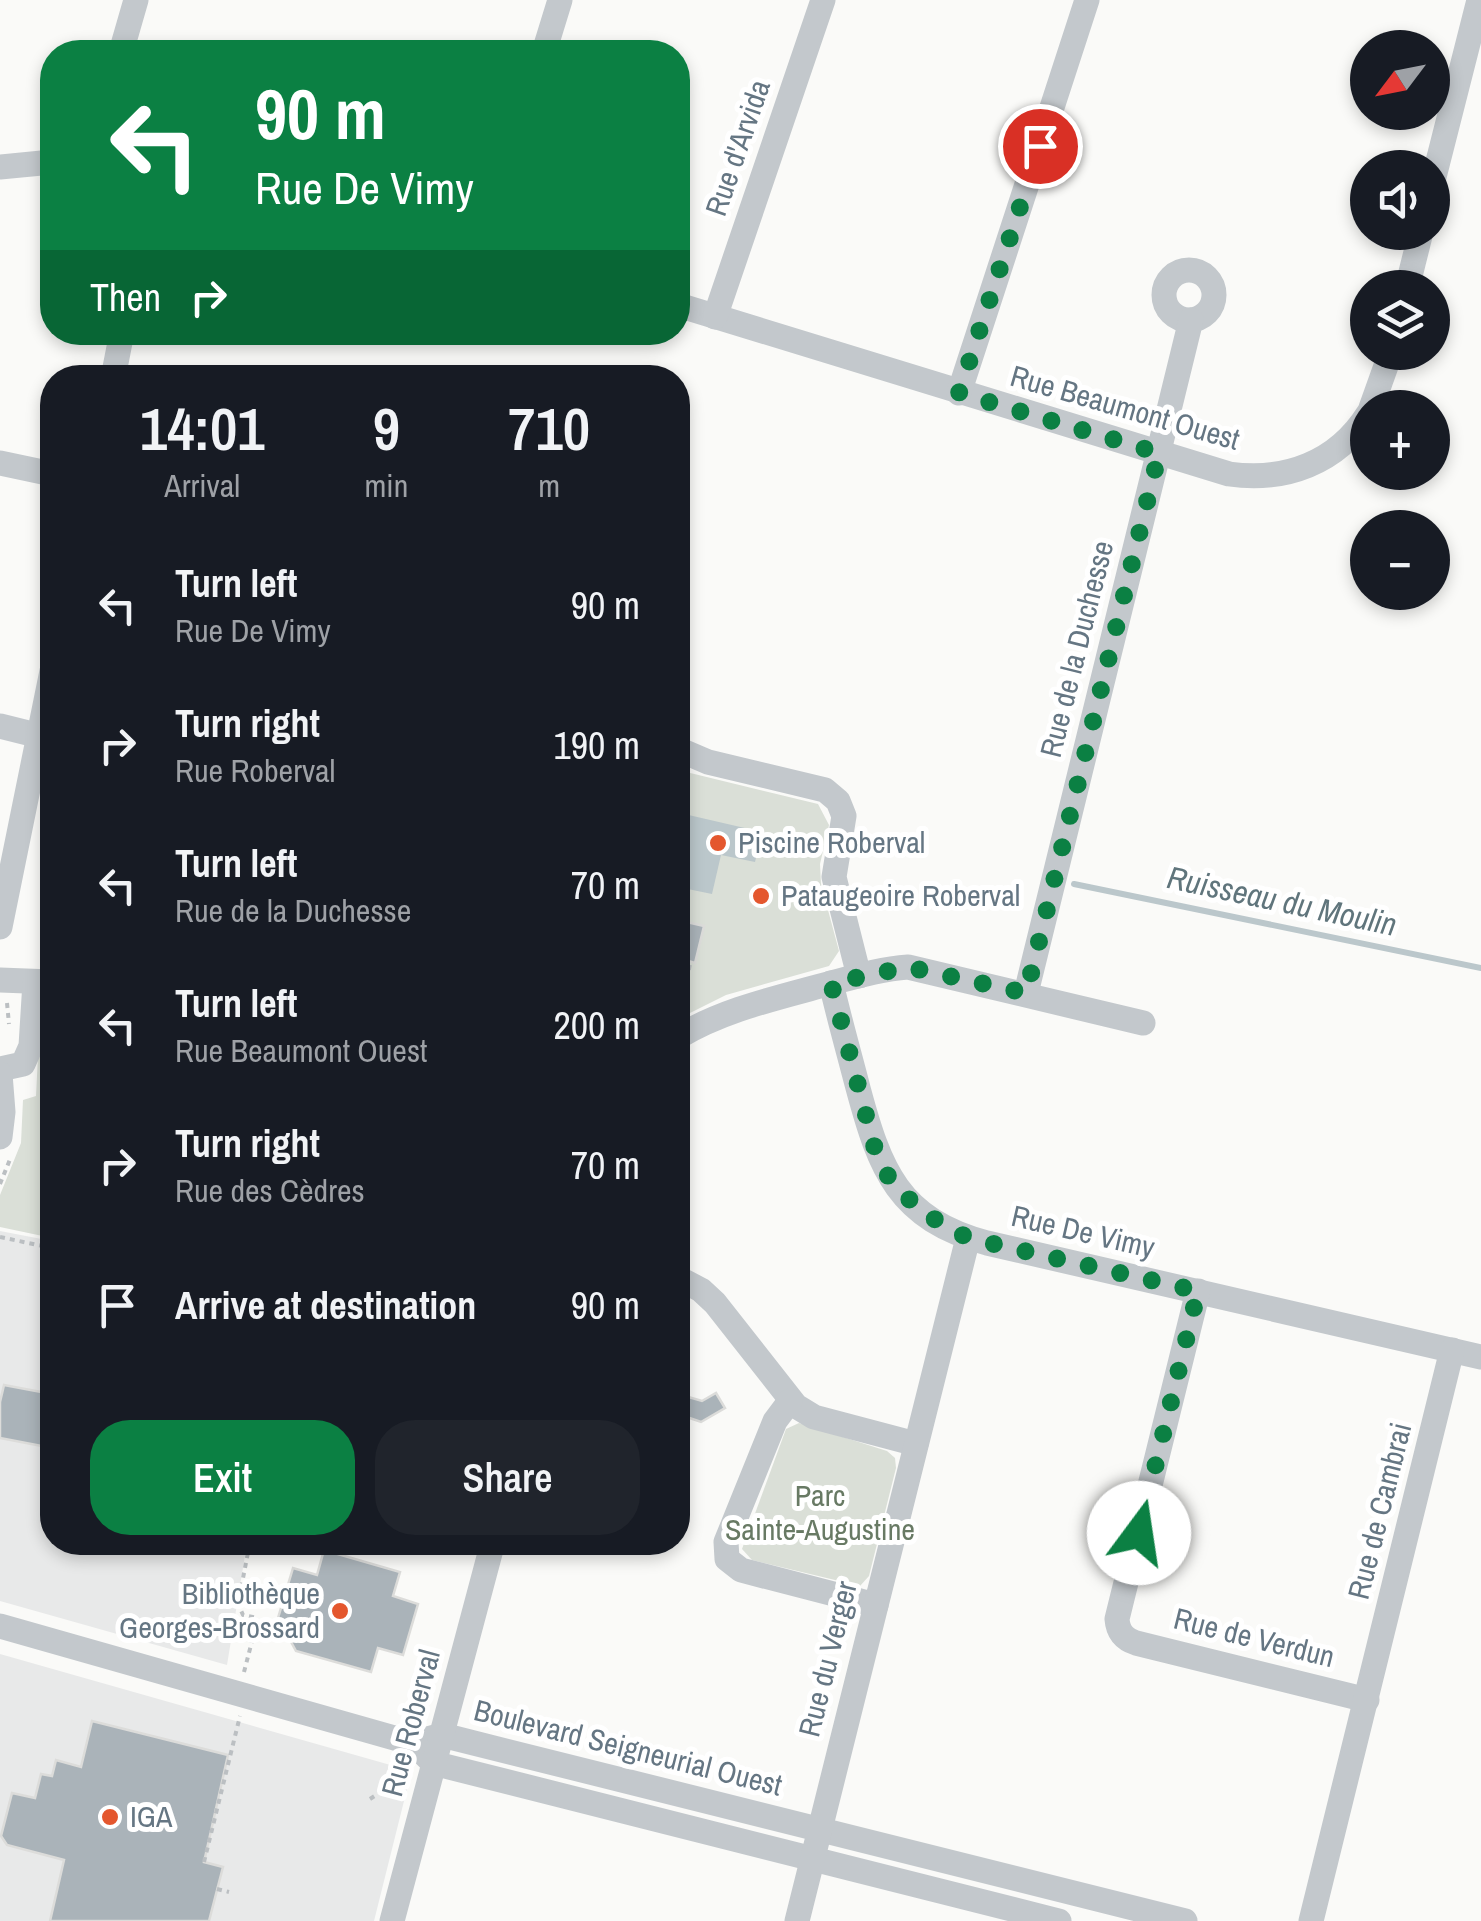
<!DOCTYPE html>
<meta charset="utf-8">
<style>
:root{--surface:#171b24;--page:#20242c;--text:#f1f3f6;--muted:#9ea1a6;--accent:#0b8043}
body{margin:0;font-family:"Archivo Narrow",sans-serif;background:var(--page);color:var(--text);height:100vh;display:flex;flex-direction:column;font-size:38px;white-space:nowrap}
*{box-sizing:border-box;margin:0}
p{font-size:32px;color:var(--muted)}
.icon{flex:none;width:55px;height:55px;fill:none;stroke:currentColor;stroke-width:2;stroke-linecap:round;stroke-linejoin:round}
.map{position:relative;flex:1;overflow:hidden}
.panel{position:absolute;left:40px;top:365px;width:650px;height:1190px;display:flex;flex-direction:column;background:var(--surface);border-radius:40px;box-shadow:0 5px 15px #0003}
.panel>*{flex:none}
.guide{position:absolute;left:40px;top:40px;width:650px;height:305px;border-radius:40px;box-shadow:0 5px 15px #0003;background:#0b8043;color:#fff;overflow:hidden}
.needle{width:65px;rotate:238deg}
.controls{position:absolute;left:1350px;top:30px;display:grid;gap:20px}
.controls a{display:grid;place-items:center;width:100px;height:100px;border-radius:50%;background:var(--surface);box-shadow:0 5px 15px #0003;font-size:50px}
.pin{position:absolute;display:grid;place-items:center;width:85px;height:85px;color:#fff;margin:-42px;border:5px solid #fff;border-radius:50%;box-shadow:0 2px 10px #0007}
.me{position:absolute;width:110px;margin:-55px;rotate:14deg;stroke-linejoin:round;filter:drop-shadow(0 0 8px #0008)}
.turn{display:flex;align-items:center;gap:35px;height:210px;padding:0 50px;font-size:45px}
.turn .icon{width:130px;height:130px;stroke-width:2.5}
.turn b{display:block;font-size:70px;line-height:85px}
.then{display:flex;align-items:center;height:95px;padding:0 50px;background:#0003;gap:20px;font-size:38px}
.eta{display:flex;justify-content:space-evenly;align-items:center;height:170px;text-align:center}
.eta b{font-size:60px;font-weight:600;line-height:70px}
.action{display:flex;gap:20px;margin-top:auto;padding:20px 50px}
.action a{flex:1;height:115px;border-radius:40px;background:var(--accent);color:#fff;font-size:40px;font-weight:600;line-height:115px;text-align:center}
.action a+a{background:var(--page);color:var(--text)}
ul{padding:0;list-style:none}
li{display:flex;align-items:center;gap:30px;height:140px;padding:0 50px}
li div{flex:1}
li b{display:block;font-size:38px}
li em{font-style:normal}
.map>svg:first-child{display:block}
.built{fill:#e8e9e9}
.green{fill:#dadfd7}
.water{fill:#bbc7cb}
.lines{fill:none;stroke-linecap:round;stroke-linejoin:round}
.stream{stroke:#bbc7cb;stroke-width:6}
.building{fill:#aab3b9;stroke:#dcdcda;stroke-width:2.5}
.path{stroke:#bbbfc2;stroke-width:4;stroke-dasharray:5 5;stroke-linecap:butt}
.minor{stroke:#c3c8cc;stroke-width:25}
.route{stroke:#0b8043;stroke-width:18;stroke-dasharray:0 32.4}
.poi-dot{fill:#e4572e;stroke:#fff;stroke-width:4}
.labels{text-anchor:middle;stroke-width:10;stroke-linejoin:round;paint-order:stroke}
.street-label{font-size:30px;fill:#657683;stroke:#fff}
.poi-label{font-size:30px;fill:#657683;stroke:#fff;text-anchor:start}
.park-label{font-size:30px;fill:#687a64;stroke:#fff}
.water-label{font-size:32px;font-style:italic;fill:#60757c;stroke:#fff}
</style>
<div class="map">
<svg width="1481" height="1921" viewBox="0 0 1481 1921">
<rect width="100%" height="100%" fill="#fafaf8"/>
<g class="built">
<path d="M0 1231 52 1241V1542L247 1543 227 1665 0 1601Z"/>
<path d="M0 1654 401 1768 407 1774 408 1785 374 1921H0Z"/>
</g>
<g class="green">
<path d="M678 770 818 804 829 825 820 864 821 884 839 951 829 966 726 995 678 1019Z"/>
<path d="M38 1056H52V1238L0 1227V1195L21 1143 23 1100 36 1096Z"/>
<path d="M799 1423 887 1451 895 1458 896 1468 869 1576 860 1586 752 1560 742 1549 786 1429Z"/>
</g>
<path class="water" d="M680 813 762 832 755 862 721 855 712 894 678 887Z"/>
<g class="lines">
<path class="stream" d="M1074 884 1481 968"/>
</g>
<g class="building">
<path d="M678 920 704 926 695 963 678 958Z"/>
<path d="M4 1385 52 1394V1448L0 1438V1402Z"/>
<path d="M716 1393 725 1408 701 1422 678 1414V1394L702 1401Z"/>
<path d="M324 1550 400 1572 393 1596 418 1604 403 1655 378 1648 371 1672 296 1651 278 1618 293 1568 317 1575Z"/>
<path d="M92 1721 228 1755 204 1862 223 1867 209 1921H50L64 1860 7 1845 1 1836 12 1793 35 1798 41 1774 52 1776 56 1760 81 1767Z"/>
</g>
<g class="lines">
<g class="path">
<path d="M7 1003 9 1024"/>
<path d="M681 1009 690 964"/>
<path d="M0 1184 11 1157"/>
<path d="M0 1237 52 1248"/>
<path d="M244 1672 258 1618 243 1615 238 1604 250 1542"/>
<path d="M370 1799 408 1774"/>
<path d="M204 1862 240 1716"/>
<path d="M217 1889 229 1892"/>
</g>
<g class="minor">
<path d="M121 52 136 0"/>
<path d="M544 52 560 0"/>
<path d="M0 167 52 162"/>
<path d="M1432 185 1479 0"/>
<circle cx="1189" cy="295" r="25"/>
<path d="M1407 288 1421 232"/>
<path d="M678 305 1229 474C1285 482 1337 463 1368 414"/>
<path d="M715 317 823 0"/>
<path d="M113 378 122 332"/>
<path d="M959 393 1087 0"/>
<path d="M1371 408 1391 352"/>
<path d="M0 463 52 474"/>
<path d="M0 726 52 739"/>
<path d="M680 750 708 762 825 790 838 801 844 816 834 877 859 976"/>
<path d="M0 927 52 671"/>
<path d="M0 980 52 982"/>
<path d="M831 983C839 1018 849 1053 858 1088 880 1170 898 1219 987 1243L1481 1357"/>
<path d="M1026 993 1191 320"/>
<path d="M678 1037C723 1010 773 999 824 985 851 978 879 969 908 967L1143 1023"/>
<path d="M0 1069 23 1064 31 1046 35 982"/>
<path d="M0 1074 3 1112 0 1137"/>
<path d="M678 1278 701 1290 715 1303 796 1406 814 1417 916 1444"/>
<path d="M1198 1291 1117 1619C1118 1632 1124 1639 1136 1643L1367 1700"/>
<path d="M790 1401 775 1421 726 1542 727 1559 741 1570 876 1605"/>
<path d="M0 1626 412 1743 442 1735 1185 1921"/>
<path d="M413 1743 433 1763 1059 1921"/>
<path d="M392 1921 493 1542"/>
<path d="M797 1921 968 1238"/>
<path d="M1311 1921 1452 1350"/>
</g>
</g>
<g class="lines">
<path class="route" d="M1040 146 959 393 1159 453 1034 962 1026 993 908 967 831 983 875 1149 890 1180 922 1212 968 1238 1198 1291 1139 1533"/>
</g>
<g class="poi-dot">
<circle cx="718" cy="843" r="10"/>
<circle cx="761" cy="896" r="10"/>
<circle cx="340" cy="1611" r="10"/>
<circle cx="110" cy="1817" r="10"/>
</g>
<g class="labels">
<g class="street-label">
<text transform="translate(738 148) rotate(-71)" y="10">Rue d'Arvida</text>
<text transform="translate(1125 408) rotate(16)" y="10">Rue Beaumont Ouest</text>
<text transform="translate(1077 649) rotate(-76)" y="10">Rue de la Duchesse</text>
<text transform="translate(1083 1232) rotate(13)" y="10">Rue De Vimy</text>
<text transform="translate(1380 1511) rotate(-76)" y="10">Rue de Cambrai</text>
<text transform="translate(1254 1638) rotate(14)" y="10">Rue de Verdun</text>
<text transform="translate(828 1659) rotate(-76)" y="10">Rue du Verger</text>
<text transform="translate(411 1723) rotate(-75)" y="10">Rue Roberval</text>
<text transform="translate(628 1748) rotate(14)" y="10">Boulevard Seigneurial Ouest</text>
</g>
<g class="poi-label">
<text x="738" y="853">Piscine Roberval</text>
<text x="781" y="906">Pataugeoire Roberval</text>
<text x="320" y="1604" text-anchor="end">Bibliothèque<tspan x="320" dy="34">Georges-Brossard</tspan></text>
<text x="130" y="1827">IGA</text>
</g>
<g class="park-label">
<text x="820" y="1506">Parc<tspan x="820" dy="34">Sainte-Augustine</tspan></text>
</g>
<g class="water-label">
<text transform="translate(1282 901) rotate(12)" y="11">Ruisseau du Moulin</text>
</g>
</g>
</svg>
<div class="controls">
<a><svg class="needle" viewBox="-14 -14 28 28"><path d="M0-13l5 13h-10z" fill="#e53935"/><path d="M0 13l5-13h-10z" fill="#9ea1a6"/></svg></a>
<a><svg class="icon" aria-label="sound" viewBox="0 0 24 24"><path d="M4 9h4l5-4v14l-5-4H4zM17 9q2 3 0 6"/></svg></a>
<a><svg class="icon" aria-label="layers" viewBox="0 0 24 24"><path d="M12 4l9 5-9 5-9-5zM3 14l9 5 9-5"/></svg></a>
<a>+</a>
<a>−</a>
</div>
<div class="pin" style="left:1040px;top:146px;background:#d93025"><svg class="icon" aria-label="arrive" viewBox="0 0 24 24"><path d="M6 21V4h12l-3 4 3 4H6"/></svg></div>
<svg class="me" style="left:1139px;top:1533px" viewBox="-20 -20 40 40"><circle r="19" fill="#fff"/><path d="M0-13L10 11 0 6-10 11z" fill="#0b8043"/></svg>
<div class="guide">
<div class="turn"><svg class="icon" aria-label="left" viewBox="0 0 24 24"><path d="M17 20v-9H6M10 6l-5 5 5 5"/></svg><div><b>90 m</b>Rue De Vimy</div></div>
<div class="then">Then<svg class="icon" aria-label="right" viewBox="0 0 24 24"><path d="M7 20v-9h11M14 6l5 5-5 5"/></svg></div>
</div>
<section class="panel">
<div class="eta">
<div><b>14:01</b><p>Arrival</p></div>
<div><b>9</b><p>min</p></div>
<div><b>710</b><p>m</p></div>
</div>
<ul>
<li><svg class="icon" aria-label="left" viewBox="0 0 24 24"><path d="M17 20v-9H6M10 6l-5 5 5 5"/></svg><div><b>Turn left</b><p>Rue De Vimy</p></div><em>90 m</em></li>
<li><svg class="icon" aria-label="right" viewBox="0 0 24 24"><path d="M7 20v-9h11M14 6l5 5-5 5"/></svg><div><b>Turn right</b><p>Rue Roberval</p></div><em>190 m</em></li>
<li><svg class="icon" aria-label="left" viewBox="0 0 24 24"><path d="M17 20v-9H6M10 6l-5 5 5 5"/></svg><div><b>Turn left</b><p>Rue de la Duchesse</p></div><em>70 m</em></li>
<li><svg class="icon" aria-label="left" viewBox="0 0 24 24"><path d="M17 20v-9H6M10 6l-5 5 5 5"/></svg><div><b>Turn left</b><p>Rue Beaumont Ouest</p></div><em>200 m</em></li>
<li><svg class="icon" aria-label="right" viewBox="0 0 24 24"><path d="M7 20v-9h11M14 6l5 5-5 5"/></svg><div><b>Turn right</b><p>Rue des Cèdres</p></div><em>70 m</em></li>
<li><svg class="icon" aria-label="arrive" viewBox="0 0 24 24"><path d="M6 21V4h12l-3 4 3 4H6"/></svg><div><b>Arrive at destination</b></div><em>90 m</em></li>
</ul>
<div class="action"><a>Exit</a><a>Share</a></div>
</section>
</div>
